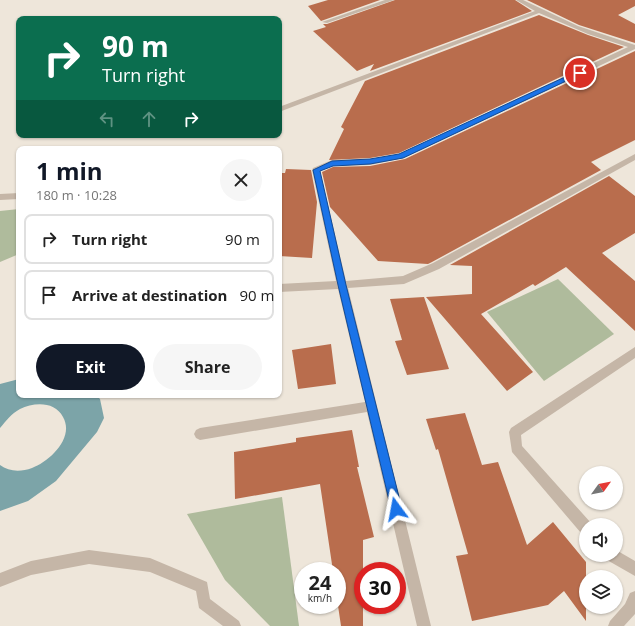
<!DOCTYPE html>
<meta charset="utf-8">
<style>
:root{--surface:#fff;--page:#f6f6f6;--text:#222;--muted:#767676;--line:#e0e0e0;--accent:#111827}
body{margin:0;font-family:"Open Sans",sans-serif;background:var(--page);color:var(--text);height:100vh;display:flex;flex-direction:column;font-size:15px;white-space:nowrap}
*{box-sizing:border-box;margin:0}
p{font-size:13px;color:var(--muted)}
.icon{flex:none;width:22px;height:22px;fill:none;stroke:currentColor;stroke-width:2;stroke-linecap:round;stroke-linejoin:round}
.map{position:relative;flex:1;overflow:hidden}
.panel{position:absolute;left:16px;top:146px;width:266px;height:252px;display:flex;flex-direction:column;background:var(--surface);border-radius:8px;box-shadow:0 1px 3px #0004}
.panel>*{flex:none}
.hud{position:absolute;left:16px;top:16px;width:266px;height:122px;border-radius:8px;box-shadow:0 1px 3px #0004;background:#0b6e4f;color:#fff;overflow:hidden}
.needle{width:26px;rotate:57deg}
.fabs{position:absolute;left:579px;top:466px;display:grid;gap:8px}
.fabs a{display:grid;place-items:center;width:44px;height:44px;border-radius:50%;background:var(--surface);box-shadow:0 1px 3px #0004;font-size:20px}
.speed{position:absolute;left:294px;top:562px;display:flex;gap:8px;font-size:20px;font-weight:700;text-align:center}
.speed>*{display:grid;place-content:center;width:52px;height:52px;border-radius:50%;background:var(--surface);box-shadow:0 1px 3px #0004;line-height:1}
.speed small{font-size:10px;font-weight:400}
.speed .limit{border:6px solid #d22;background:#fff;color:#111}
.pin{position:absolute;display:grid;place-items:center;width:34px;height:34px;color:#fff;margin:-17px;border:2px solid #fff;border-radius:50%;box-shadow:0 1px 4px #0007}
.me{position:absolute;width:44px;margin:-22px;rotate:347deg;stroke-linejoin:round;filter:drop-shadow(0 0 3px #0008)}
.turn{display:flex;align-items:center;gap:14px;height:84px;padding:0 20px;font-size:18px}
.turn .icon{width:52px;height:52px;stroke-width:2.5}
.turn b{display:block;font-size:28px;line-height:34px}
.lanes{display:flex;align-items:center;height:38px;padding:0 20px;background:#0003;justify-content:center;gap:20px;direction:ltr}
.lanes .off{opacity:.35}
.round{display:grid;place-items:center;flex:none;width:42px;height:42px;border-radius:21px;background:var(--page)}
.head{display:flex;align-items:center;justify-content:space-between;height:68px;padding:0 20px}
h1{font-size:24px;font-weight:700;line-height:30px;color:var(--accent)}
.primary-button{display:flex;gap:8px;margin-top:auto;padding:8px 20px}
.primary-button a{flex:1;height:46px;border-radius:24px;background:var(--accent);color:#fff;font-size:16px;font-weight:700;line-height:46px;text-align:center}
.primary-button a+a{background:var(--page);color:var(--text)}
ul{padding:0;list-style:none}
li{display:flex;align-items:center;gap:12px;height:50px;margin:0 8px 6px;padding:0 12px;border:2px solid var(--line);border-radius:8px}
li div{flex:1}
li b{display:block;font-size:15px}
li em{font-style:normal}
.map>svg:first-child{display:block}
.green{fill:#afbb9c}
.water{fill:#7ca4a8}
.building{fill:#b96d4d}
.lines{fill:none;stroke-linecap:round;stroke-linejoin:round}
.minor{fill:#c5b6a7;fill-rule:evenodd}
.route{fill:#1a73e8;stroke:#114b97}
</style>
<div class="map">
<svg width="635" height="626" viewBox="0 0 635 626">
<rect width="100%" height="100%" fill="#eee6da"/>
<g class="green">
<path d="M19 209V254L0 262V211Z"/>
<path d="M558 279 614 334 544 381 487 312Z"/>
<path d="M282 497 299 626H270L225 580 187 514Z"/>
</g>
<path class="water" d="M19 379V395H96L100 399 104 418 97 432 56 481 28 501 0 511V465C9 472 21 472 32 468 49 462 75 438 63 417 55 401 34 402 20 409 11 414 6 421 0 428V384Z"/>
<g class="building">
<path d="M328 0H380L321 21 308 6Z"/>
<path d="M395 0H515L532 11 370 71 374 64 357 71 313 31 326 27 323 24H327Z"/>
<path d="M527 0H635V6L618 15 635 24V43L579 25Z"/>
<path d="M539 15 588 35 624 47 399 153 370 158 329 160 344 129 341 127 365 81Z"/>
<path d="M635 51V140L591 162 601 170 432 262 428 264 378 261 330 207 322 172 333 167 370 166 405 159Z"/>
<path d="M286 169 311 170 317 202 312 258 279 256V173H285Z"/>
<path d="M609 176 635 196V233L602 253 635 281V331L566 267 535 286 533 284 481 314 533 372 507 391 426 297 472 294V266L450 265Z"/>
<path d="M424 297 449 369 407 375 395 341 402 340 390 299Z"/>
<path d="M331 344 336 384 298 389 292 350Z"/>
<path d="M465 413 482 465 498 462 527 545 553 522 586 562V621L564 591 548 605 472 621 456 556 468 554 438 449 436 450 426 419Z"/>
<path d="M352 430 359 467H357L374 537 363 540V626H341L337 599V571H333L320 484 235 499 234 452 296 442V438Z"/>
</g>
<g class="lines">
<g class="minor">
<path d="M385 0H394L327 23 322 22Z"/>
<path d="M516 0H523L578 26 635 45V49L404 158 370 165 333 166 320 171 346 281 403 276 433 263 635 154V160L439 269 404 284 348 288 431 626H417L367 412 200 440 196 438 194 434 196 430 200 428 365 402 338 289 279 292V284L336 281 312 170 313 168 332 160 370 159 399 154 628 47 588 34 539 13 279 112V107L535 11Z"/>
<path d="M19 193V199L0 200V194Z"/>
<path d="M635 347V358L521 435 522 446 591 523V525H586V534L581 533 512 452 509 432 511 428Z"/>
<path d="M89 550 150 558 207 582 210 599 239 621 241 626H223L199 608 196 591 150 572 89 564 31 575 0 587V573L31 561Z"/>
<path d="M616 550 635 561V576L607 560 605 555H616Z"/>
<path d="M635 591V614L624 626H608L610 621 625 604 630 593Z"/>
</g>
</g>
<path class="route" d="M578 71 583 73 403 158 370 164 333 166 320 171 346 285 402 509 400 513 396 515 392 513 338 285 313 170 332 161 370 159 399 154Z"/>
</svg>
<div class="fabs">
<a><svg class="needle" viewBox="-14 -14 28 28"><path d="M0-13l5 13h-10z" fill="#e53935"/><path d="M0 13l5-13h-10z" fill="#767676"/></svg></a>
<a><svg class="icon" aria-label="sound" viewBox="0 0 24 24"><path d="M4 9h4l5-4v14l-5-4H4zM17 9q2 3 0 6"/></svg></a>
<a><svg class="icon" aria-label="layers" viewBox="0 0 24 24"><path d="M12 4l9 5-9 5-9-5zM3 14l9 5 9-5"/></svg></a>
</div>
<div class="speed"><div>24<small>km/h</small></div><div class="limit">30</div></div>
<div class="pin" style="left:580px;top:73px;background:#d93025"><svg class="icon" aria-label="arrive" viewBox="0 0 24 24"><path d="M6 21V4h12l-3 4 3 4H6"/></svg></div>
<svg class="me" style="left:396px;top:509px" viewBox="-20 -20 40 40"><path d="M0-17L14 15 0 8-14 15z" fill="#1a73e8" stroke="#fff" stroke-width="4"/></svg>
<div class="hud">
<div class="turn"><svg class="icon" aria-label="right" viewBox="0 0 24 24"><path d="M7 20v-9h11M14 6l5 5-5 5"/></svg><div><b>90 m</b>Turn right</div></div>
<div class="lanes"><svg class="icon off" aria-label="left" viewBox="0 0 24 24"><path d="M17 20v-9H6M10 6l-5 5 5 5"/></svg><svg class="icon off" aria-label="ahead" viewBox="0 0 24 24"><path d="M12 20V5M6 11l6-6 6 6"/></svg><svg class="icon" aria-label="right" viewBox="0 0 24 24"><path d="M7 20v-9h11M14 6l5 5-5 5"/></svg></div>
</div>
<section class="panel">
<div class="head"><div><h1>1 min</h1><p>180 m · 10:28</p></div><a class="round"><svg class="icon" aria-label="close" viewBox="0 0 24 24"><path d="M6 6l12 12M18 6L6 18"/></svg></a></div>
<ul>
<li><svg class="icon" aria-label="right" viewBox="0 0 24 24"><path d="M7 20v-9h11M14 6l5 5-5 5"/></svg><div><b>Turn right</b></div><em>90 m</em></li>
<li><svg class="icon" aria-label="arrive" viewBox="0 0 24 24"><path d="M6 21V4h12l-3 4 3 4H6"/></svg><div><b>Arrive at destination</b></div><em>90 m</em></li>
</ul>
<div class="primary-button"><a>Exit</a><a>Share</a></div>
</section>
</div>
